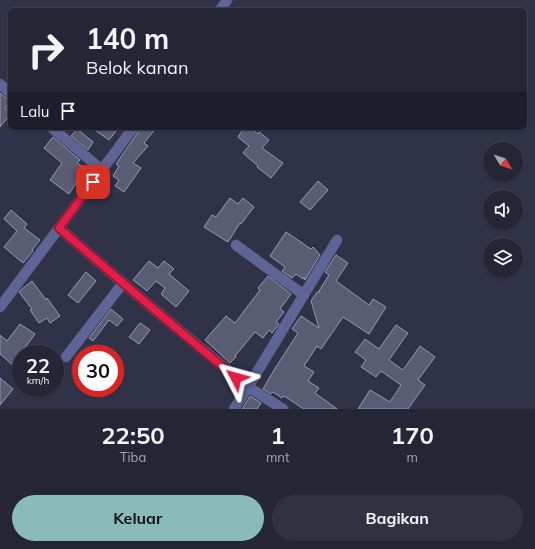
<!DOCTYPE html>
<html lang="id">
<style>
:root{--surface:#242636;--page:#303242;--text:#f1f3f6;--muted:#a3a5ad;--line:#414351;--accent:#8bbbb9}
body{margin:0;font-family:Mulish,sans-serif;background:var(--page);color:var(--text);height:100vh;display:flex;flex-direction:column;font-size:15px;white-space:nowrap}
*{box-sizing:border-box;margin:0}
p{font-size:13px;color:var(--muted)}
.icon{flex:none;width:22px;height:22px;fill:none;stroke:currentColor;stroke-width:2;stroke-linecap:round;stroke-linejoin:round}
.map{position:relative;height:409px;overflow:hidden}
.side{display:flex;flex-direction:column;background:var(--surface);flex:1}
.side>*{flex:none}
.banner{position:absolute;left:8px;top:8px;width:519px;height:122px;border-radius:6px;box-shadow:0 1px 3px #0004,0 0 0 1px var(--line);background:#242636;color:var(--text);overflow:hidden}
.needle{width:26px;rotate:129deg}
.tools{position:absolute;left:483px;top:142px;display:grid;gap:8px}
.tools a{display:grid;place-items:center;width:40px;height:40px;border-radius:50%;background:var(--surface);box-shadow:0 1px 3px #0004,0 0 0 1px var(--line);font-size:20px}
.speed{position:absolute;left:12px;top:345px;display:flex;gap:8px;font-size:20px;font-weight:700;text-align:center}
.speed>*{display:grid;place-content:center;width:52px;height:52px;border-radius:50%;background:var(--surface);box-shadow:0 1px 3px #0004,0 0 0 1px var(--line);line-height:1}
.speed small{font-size:10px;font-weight:400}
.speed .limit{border:6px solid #d22;background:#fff;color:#111}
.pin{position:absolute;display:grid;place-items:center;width:34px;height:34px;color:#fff;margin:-17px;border-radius:8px;box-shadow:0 2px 6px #0006}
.me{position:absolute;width:44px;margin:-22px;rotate:309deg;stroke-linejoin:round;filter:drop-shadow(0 0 3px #0008)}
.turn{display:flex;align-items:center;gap:14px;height:84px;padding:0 12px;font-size:18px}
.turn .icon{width:52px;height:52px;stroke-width:2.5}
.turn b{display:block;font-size:28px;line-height:34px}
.then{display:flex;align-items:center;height:38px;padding:0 12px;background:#0003;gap:8px;font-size:15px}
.eta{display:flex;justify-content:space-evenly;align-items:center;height:68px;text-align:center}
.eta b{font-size:24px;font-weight:700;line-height:28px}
.action{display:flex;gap:8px;margin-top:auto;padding:8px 12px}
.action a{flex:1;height:46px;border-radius:24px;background:var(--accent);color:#111;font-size:16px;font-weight:700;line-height:46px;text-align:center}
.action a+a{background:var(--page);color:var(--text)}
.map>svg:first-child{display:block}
.building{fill:#595c73;stroke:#9498b1}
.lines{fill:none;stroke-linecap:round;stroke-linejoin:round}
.street-casing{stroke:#4e5165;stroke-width:11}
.street{stroke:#5e6496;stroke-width:10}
.route-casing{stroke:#92132f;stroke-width:10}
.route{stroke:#e11d48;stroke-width:7}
</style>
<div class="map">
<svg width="535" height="409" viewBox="0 0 535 409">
<rect width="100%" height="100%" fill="#303348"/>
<g class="building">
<path d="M0 93 6 98 10 99V102L5 108 10 112V115L0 127Z"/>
<path d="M92 128H111L116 131 109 140Z"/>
<path d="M139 128H156L144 143 148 146 133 163 141 168 124 192 115 186 119 180 113 176 119 166 116 164 138 132Z"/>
<path d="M244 128H251L258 134 259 132 269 140 262 148 283 163 271 178 257 167 258 166 243 153 249 146 238 137Z"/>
<path d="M77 129 93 142 88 150 71 136Z"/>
<path d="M53 137 80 160 77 163 90 172 84 180 80 177 69 194 50 180 62 163 44 148Z"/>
<path d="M318 181 328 190 310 210 300 202Z"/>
<path d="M230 198 238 204 243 198 254 207 241 224 240 223 228 242 204 227 212 215 216 217Z"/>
<path d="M11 210 27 224 24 228 40 240 32 250 33 251 23 263 4 247 17 231 4 219Z"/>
<path d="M286 232 311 249 313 247 320 255 305 280 304 277 303 279 296 274 292 278 282 271 285 267 270 256Z"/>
<path d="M336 255 348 263 336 281 369 305 373 299 386 307 369 334 343 317 321 349 317 346 304 366 314 372 308 381 319 388 315 393 337 409H304L284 396 282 398 273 392 271 394 263 389 274 370 298 333 292 329 301 316 319 328 311 301 317 292H320L319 291 329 275 325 272Z"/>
<path d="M149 261 158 268 164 261 174 269 169 274 189 291 176 307 161 294 165 288 156 281 147 291 133 280Z"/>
<path d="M86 272 96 281 78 303 68 295Z"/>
<path d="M268 276 291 294 280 309 284 312 276 322 279 324 272 333 269 330 263 338 255 332 235 356 236 357 230 363 205 340 226 316 235 323 260 290 258 288Z"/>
<path d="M32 281 46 300 47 298 60 316 50 323 47 318 39 323 30 310 32 309 19 292 22 289Z"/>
<path d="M111 309 123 319 117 326 109 320 93 341 89 338Z"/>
<path d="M140 323 150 330 139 344 129 337Z"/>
<path d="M20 324 35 334 21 353V372L0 354V335L7 341Z"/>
<path d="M396 325 408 333 389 360 403 370 420 346 435 357 418 380 425 385 408 409H358L370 390 390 402 401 385 381 371 376 377 361 367 366 360 355 352 365 339 379 349Z"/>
<path d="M0 378 13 389 0 405Z"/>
<path d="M250 396 261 403 257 409H242Z"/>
</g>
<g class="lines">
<defs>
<g id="street">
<path d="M220 10 227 0"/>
<path d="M0 84 10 93"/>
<path d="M52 128 102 170"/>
<path d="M59 228 133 128"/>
<path d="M236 245 304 295"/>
<path d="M0 307 59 228 156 311 248 387 234 409"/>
<path d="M66 357 123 283"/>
<path d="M283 409 248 387 337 240"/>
</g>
</defs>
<use href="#street" class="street-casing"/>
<use href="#street" class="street"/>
</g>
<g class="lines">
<defs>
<path id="route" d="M93 182 59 228 156 311 236 378"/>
</defs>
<use href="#route" class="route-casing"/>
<use href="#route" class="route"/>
</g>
</svg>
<div class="tools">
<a><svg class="needle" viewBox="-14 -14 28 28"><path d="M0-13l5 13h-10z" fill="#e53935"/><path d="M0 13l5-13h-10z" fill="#a3a5ad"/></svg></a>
<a><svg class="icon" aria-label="sound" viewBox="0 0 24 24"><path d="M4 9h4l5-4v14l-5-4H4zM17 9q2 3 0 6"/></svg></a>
<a><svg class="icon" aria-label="layers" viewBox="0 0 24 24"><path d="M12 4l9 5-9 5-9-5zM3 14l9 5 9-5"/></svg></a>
</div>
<div class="speed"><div>22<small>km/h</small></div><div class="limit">30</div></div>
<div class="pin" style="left:93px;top:182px;background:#d93025"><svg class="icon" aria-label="arrive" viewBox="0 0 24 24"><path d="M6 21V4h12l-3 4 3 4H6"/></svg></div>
<svg class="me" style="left:236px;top:378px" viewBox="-20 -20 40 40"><path d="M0-17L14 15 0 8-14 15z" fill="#e11d48" stroke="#fff" stroke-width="4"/></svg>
<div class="banner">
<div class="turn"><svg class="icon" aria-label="right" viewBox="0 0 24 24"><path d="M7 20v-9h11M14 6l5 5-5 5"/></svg><div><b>140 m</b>Belok kanan</div></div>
<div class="then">Lalu<svg class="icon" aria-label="arrive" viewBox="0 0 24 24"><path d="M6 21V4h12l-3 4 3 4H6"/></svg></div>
</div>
</div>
<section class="side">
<div class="eta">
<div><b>22:50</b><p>Tiba</p></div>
<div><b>1</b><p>mnt</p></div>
<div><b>170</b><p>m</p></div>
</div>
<div class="action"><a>Keluar</a><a>Bagikan</a></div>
</section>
